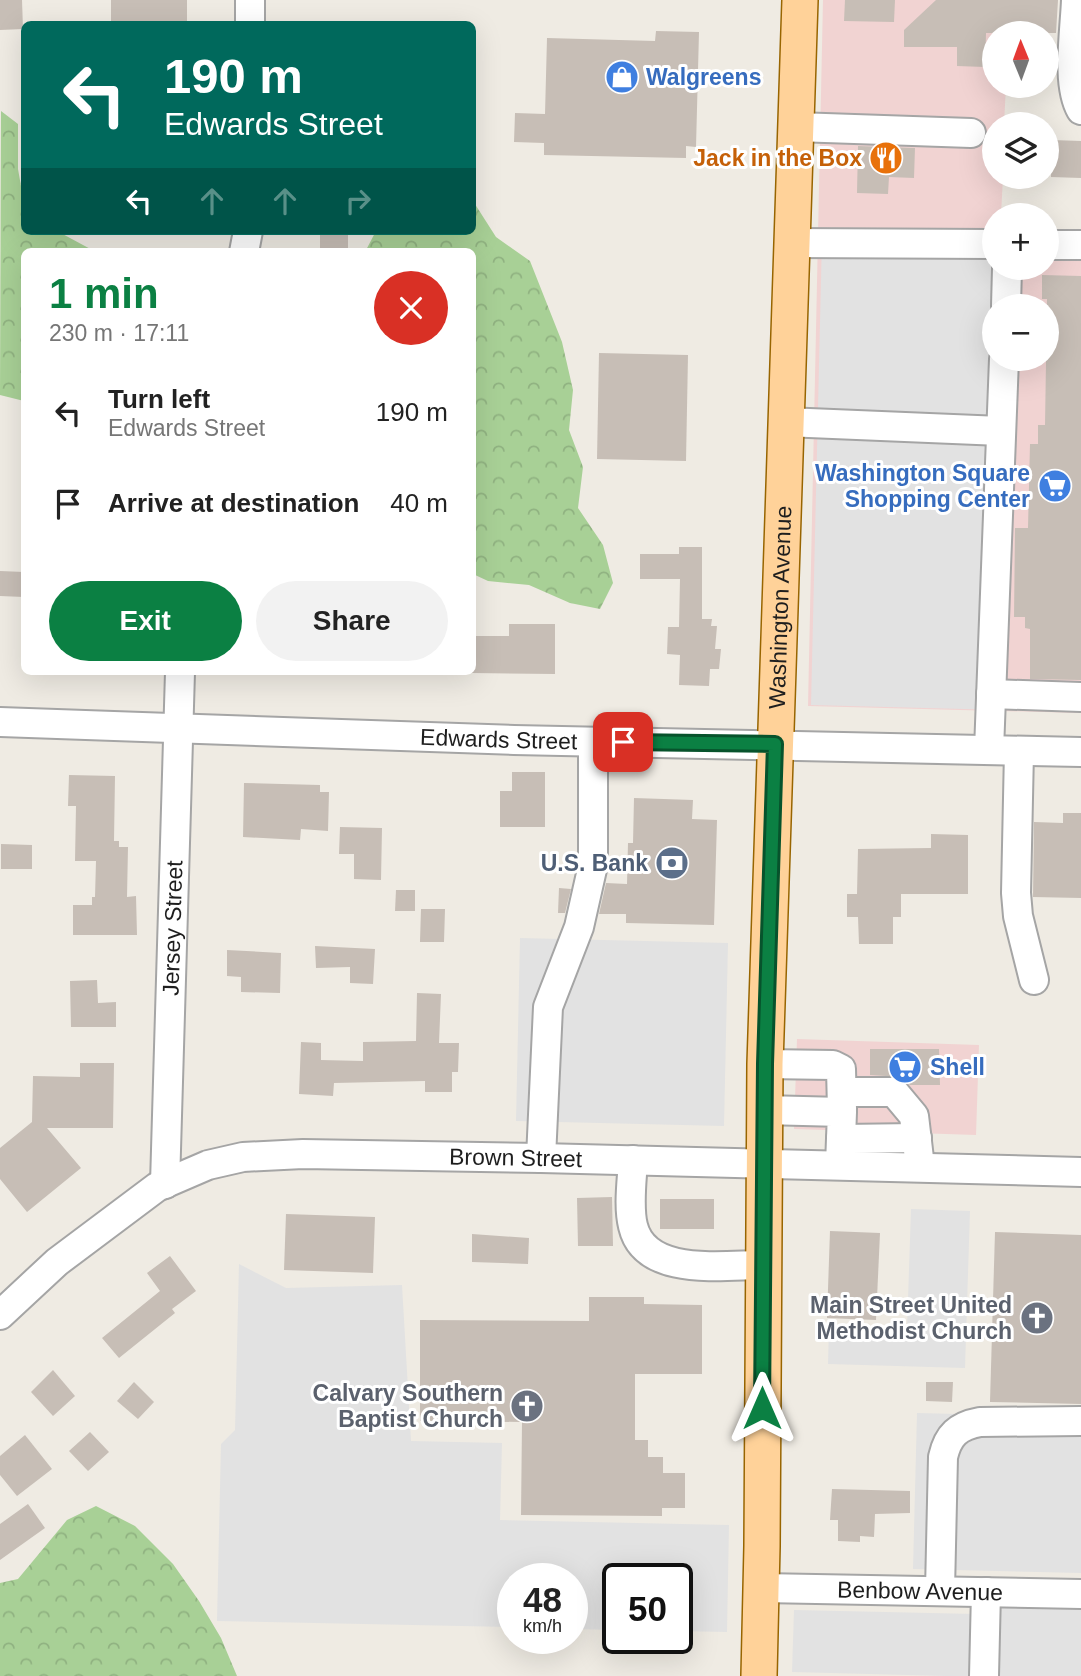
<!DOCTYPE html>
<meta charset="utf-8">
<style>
:root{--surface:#fff;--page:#f2f2f2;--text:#222;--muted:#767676;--accent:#0b8043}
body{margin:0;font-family:Arial,sans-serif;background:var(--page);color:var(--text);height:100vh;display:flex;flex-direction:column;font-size:26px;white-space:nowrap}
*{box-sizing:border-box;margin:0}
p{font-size:23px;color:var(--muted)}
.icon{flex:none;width:38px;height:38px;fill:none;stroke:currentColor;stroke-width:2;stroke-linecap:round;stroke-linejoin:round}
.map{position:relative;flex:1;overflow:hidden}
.details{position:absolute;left:21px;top:248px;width:455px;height:427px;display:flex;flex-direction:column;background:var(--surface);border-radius:10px;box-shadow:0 7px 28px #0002}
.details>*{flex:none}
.hud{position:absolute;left:21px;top:21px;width:455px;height:214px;border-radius:10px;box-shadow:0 7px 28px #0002;background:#00695c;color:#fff;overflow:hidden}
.needle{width:46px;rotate:359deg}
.buttons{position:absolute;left:982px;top:21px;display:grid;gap:14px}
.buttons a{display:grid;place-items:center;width:77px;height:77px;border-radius:50%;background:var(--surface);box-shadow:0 7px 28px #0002;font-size:35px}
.speed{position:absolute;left:497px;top:1563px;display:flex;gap:14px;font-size:35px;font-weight:700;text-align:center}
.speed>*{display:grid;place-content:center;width:91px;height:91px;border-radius:50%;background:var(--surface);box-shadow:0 7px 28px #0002;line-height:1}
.speed small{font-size:18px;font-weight:400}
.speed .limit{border:4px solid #111;border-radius:10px;background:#fff;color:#111}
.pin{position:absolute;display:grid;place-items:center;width:60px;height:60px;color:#fff;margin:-30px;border-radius:14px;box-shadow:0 4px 10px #0006}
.me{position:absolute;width:77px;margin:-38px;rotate:0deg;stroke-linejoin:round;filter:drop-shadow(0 0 5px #0008)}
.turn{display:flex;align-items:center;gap:24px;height:147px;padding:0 28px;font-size:32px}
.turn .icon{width:91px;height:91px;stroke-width:2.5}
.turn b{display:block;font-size:49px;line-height:60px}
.lanes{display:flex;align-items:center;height:66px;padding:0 28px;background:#0003;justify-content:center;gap:35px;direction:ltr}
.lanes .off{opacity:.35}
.round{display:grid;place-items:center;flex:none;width:74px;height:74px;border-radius:37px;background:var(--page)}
.headline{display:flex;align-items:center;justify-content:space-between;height:119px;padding:0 28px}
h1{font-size:42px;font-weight:700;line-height:52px;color:var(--accent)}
.cta{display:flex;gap:14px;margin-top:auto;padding:14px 28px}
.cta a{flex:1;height:80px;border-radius:42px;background:var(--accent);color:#fff;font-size:28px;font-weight:700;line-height:80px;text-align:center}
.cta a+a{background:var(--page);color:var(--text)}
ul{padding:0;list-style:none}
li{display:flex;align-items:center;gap:21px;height:91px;padding:0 28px}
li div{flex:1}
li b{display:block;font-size:26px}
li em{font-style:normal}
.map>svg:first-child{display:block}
.commercial{fill:#f1d3d2;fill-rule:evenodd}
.forest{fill:url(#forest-crowns)}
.parking{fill:#e2e2e2}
.building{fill:#c7beb6}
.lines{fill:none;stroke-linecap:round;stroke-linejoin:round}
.minor-casing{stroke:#a5a5a5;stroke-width:32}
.major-casing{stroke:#986500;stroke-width:38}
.minor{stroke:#fff;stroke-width:28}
.major{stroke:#ffd299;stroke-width:35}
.route-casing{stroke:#07532c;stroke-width:18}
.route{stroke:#0b8043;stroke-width:12}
.labels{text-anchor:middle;stroke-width:6;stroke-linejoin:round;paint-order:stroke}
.shop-label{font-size:23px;font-weight:bold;fill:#366cbe;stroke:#fff;text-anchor:start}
.food-label{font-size:23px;font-weight:bold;fill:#c56008;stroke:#fff;text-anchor:end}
.street-label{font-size:23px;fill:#1e1e1e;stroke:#fff}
.service-label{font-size:23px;font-weight:bold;fill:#4e5e75;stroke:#fff;text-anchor:end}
.worship-label{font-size:23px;font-weight:bold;fill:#5b616d;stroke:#fff;text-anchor:end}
</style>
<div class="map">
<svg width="1081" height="1676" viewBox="0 0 1081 1676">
<defs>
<pattern id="forest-crowns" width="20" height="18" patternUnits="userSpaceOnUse" patternTransform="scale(1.75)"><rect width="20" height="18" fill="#a8d096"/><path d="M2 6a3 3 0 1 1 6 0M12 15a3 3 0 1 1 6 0" fill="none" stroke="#90b281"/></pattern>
</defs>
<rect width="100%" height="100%" fill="#efebe3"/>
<g class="commercial">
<path d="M823 0H1009L1007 33H994V86H1006L1004 124H994V177H1003L1001 215H994V268H1046L1047 256 1081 258V713L808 706ZM994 306H1046V359H994Z"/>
<path d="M797 1039 979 1045 976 1135 794 1129Z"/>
</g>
<g class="forest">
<path d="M1 111 18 124V169L24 203V231H57L96 252H24V401L0 395Z"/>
<path d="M473 201 496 237 530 261 562 342 573 390 569 430 583 467 578 508 603 545 613 583 600 609 570 603 529 585 488 581 473 574 472 252H365L376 231H472Z"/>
<path d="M96 1506 135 1526 173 1564 199 1601 221 1638 237 1676H0V1583L18 1579 67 1520Z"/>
</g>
<g class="parking">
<path d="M822 238 994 243V359L1002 710 811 705Z"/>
<path d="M520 938 728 943 724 1126 516 1121Z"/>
<path d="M911 1209 970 1211 965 1368 828 1364 829 1326 907 1329Z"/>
<path d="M239 1264 286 1288 402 1285 411 1441 502 1443 500 1520 729 1525 727 1632 677 1631V1578H618V1630L572 1629V1578H513V1627L217 1621 221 1444 235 1430Z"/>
<path d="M917 1413 1081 1417V1573L913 1569Z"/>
<path d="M977 1606 1081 1609V1676H946L792 1672 794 1610 976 1614Z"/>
</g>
<g class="building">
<path d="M0 0H22L23 29 0 30Z"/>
<rect x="111" y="0" width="76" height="24"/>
<path d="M845 0H895L894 22 844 21Z"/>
<path d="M936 0H1058L1056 33H986L985 67 957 66V47H904V30Z"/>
<path d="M656 31 699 32 696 147 686 146V158L544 155V143L514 142 515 113 545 114 547 38 655 41Z"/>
<path d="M1052 140 1081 141V178L1051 177Z"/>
<path d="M858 146 915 148 914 178 889 177 888 194 857 193Z"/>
<rect x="320" y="231" width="28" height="21"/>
<path d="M1042 275 1081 276V680L1030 679V629L1025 628V617H1014L1015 528H1028L1030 444H1038V425H1045L1047 299H1042Z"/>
<path d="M599 353 688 355 686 461 597 459Z"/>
<path d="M679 547H702V619H712L711 626H717L715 649H721L719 669H710L709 686 679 685 680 655 667 654 668 627H679L680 579H640V554H679Z"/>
<path d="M0 571 24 572V597L0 596Z"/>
<path d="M509 624H555V674L472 673V636H509Z"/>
<path d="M512 772H545V827H500V791H512Z"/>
<path d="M69 775 115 776 114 841H119V847H128L127 897 136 896 137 935H73V905H92V897H95L96 861H75L76 806H68Z"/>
<path d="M244 783 320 785V792H329L328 831 301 829 300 840 243 837Z"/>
<path d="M634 798 693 800 692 819 717 820 714 925 626 923V914H599L606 883 627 884 628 843H633Z"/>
<path d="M1063 813H1081V898L1033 897 1034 822 1063 823Z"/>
<path d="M340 827 382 828 381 880 354 879V854H339Z"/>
<path d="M931 834 968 835V894H901V917H893V944H859L858 917H847V894H857L858 849 931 848Z"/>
<path d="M1 844 32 845V869H1Z"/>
<path d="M559 888 571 889 565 913H558Z"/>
<path d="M396 890H415V911H395Z"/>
<path d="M421 909H445L444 942H420Z"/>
<path d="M315 946 375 949 373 984 350 983V967L316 968Z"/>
<path d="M227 950 281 953 280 993 241 992V977L227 976Z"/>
<path d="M97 980 98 1003 116 1002V1027H71L70 981Z"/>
<path d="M417 993 441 994 439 1043H459L458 1072H452V1092H425V1081L334 1083 333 1096 299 1094 301 1042 321 1043V1060L363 1061V1042L416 1041Z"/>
<path d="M870 1049H939L940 1085H910L901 1077 870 1075Z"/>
<path d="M80 1063H114L113 1128H47L81 1168 27 1212 0 1179V1148L32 1122 33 1076 80 1077Z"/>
<path d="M612 1197 613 1246H578L577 1198Z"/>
<rect x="660" y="1199" width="54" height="30"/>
<path d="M286 1214 375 1217 373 1273 284 1270Z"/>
<path d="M830 1231 880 1233 876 1320 827 1318Z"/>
<path d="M995 1232 1081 1235V1404L990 1402Z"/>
<path d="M472 1234 529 1238 528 1264 472 1262Z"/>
<path d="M170 1256 196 1291 172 1309 175 1313 119 1358 102 1338 160 1291 147 1273Z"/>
<path d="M589 1297H644V1304L702 1305V1374H635V1440H648V1457H663V1473H685V1508H662V1516L521 1515 522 1422 420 1421V1320L589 1321Z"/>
<path d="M53 1370 75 1396 53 1416 31 1392Z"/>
<path d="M134 1382 154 1402 138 1419 117 1401Z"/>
<path d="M926 1382H953L952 1402 926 1401Z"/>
<path d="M90 1432 109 1452 88 1471 69 1451Z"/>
<path d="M25 1435 52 1469 17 1496 0 1475V1456Z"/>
<path d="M832 1489 910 1491V1513L875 1514 874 1537 860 1536V1542L838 1541V1520H830Z"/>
<path d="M28 1504 45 1528 0 1560V1524Z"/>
</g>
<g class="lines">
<defs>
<g id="minor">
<path d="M250 0V24"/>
<path d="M1076 0C1075 30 1066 84 1081 110"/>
<path d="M796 127 971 133"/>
<path d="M792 243 994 244"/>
<path d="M1046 245H1081"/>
<path d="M244 252 248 231"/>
<path d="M1006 306 1007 268"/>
<path d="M785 422 1001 431"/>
<path d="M991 694 1081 697"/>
<path id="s1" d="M0 722 514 740 1081 752"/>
<path d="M989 750 1004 359"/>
<path d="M1019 751 1016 893 1018 916 1034 980"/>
<path d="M765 1064 833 1065 841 1069 842 1109"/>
<path d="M842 1092H894L914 1116 920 1167"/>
<path d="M764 1110 842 1112 840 1165"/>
<path d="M841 1139 917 1138"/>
<path d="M541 1158 548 1007 579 927 593 865V742"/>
<path d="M633 1160C632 1180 628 1206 633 1226 645 1277 722 1265 763 1265"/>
<path id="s2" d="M165 1184 180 672"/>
<path id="s3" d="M0 1315 57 1262 157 1187 208 1165 243 1157 303 1154 541 1158 1081 1172"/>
<path id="s4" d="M761 1588 1081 1594"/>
<path d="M940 1590 943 1457C948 1435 958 1426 980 1422L1081 1421"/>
<path d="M984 1676 986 1592"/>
</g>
<g id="major">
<path id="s5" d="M759 1676 762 1546 765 1064 800 0"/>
</g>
</defs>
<use href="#minor" class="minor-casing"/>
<use href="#major" class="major-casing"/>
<use href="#minor" class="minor"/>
<use href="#major" class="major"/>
</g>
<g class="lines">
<defs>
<path id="route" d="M623 742 775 744 765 1064 762 1408"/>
</defs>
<use href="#route" class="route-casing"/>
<use href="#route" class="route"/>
</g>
<defs>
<symbol id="shop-disc" viewBox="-11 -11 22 22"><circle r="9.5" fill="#3f7fe0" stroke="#fff"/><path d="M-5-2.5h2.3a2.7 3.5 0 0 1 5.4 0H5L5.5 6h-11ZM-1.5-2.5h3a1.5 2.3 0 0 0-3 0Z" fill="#fff"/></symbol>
<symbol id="restaurant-disc" viewBox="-11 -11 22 22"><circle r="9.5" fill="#e8710a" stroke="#fff"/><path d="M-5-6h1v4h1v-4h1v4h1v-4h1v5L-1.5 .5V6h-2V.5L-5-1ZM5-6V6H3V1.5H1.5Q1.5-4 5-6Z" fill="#fff"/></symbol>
<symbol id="supermarket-disc" viewBox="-11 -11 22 22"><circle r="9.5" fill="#3f7fe0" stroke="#fff"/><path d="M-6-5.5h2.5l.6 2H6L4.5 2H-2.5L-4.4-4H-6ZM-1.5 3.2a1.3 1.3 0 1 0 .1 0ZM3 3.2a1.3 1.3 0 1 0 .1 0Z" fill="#fff"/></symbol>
<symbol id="bank-disc" viewBox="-11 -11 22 22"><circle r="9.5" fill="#5c6f8a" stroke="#fff"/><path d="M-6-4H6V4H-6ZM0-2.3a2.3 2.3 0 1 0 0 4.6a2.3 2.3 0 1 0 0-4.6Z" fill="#fff"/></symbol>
<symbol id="church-disc" viewBox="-11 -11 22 22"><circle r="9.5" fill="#6b7280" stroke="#fff"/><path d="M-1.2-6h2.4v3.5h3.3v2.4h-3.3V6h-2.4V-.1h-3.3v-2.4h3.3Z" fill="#fff"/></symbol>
</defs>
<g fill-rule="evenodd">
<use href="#shop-disc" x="603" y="58" width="38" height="38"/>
<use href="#restaurant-disc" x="867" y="139" width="38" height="38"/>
<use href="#supermarket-disc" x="1036" y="467" width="38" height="38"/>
<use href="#bank-disc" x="653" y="844" width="38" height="38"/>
<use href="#supermarket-disc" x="886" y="1048" width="38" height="38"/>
<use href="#church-disc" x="1018" y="1299" width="38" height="38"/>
<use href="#church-disc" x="508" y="1387" width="38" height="38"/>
</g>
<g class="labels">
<g class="shop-label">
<text x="646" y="85">Walgreens</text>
<text x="1030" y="481" text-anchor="end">Washington Square<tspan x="1030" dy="26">Shopping Center</tspan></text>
<text x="930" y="1075">Shell</text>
</g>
<g class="food-label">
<text x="862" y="166">Jack in the Box</text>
</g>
<g class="street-label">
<text dy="8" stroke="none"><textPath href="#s5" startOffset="1069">Washington Avenue</textPath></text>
<text dy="8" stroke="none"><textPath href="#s1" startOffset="499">Edwards Street</textPath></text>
<text dy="8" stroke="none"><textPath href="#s2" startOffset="256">Jersey Street</textPath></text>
<text dy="8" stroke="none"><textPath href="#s3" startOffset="567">Brown Street</textPath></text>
<text dy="8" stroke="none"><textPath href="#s4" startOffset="159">Benbow Avenue</textPath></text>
</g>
<g class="service-label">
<text x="648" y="871">U.S. Bank</text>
</g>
<g class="worship-label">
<text x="1012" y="1313">Main Street United<tspan x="1012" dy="26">Methodist Church</tspan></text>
<text x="503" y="1401">Calvary Southern<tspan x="503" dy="26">Baptist Church</tspan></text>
</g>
</g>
</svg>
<div class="buttons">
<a><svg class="needle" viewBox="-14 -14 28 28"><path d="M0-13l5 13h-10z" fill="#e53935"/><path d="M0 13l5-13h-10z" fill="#767676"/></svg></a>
<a><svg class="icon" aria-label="layers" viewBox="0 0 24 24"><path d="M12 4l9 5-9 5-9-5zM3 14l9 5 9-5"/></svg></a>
<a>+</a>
<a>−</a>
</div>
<div class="speed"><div>48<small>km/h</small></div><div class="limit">50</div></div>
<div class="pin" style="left:623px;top:742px;background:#d93025"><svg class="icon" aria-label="arrive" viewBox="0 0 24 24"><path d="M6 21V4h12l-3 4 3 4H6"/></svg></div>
<svg class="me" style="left:762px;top:1408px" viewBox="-20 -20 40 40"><path d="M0-17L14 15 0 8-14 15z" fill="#0b8043" stroke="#fff" stroke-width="4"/></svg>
<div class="hud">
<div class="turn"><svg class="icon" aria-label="left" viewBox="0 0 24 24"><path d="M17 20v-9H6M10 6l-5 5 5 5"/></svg><div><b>190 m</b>Edwards Street</div></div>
<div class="lanes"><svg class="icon" aria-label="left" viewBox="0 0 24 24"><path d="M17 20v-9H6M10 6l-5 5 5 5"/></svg><svg class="icon off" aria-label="ahead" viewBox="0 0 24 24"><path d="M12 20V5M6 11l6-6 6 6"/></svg><svg class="icon off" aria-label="ahead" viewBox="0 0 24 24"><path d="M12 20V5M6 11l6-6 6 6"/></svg><svg class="icon off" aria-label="right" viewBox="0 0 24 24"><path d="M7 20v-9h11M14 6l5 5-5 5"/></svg></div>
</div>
<section class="details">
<div class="headline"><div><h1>1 min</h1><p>230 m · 17:11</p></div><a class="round" style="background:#d93025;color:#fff"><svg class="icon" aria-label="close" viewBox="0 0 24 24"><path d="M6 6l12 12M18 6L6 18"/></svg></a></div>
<ul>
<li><svg class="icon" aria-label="left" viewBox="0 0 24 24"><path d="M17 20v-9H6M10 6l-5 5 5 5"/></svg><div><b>Turn left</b><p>Edwards Street</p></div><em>190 m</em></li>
<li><svg class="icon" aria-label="arrive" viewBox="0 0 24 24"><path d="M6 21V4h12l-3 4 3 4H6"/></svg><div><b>Arrive at destination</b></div><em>40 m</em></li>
</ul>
<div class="cta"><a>Exit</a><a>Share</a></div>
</section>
</div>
